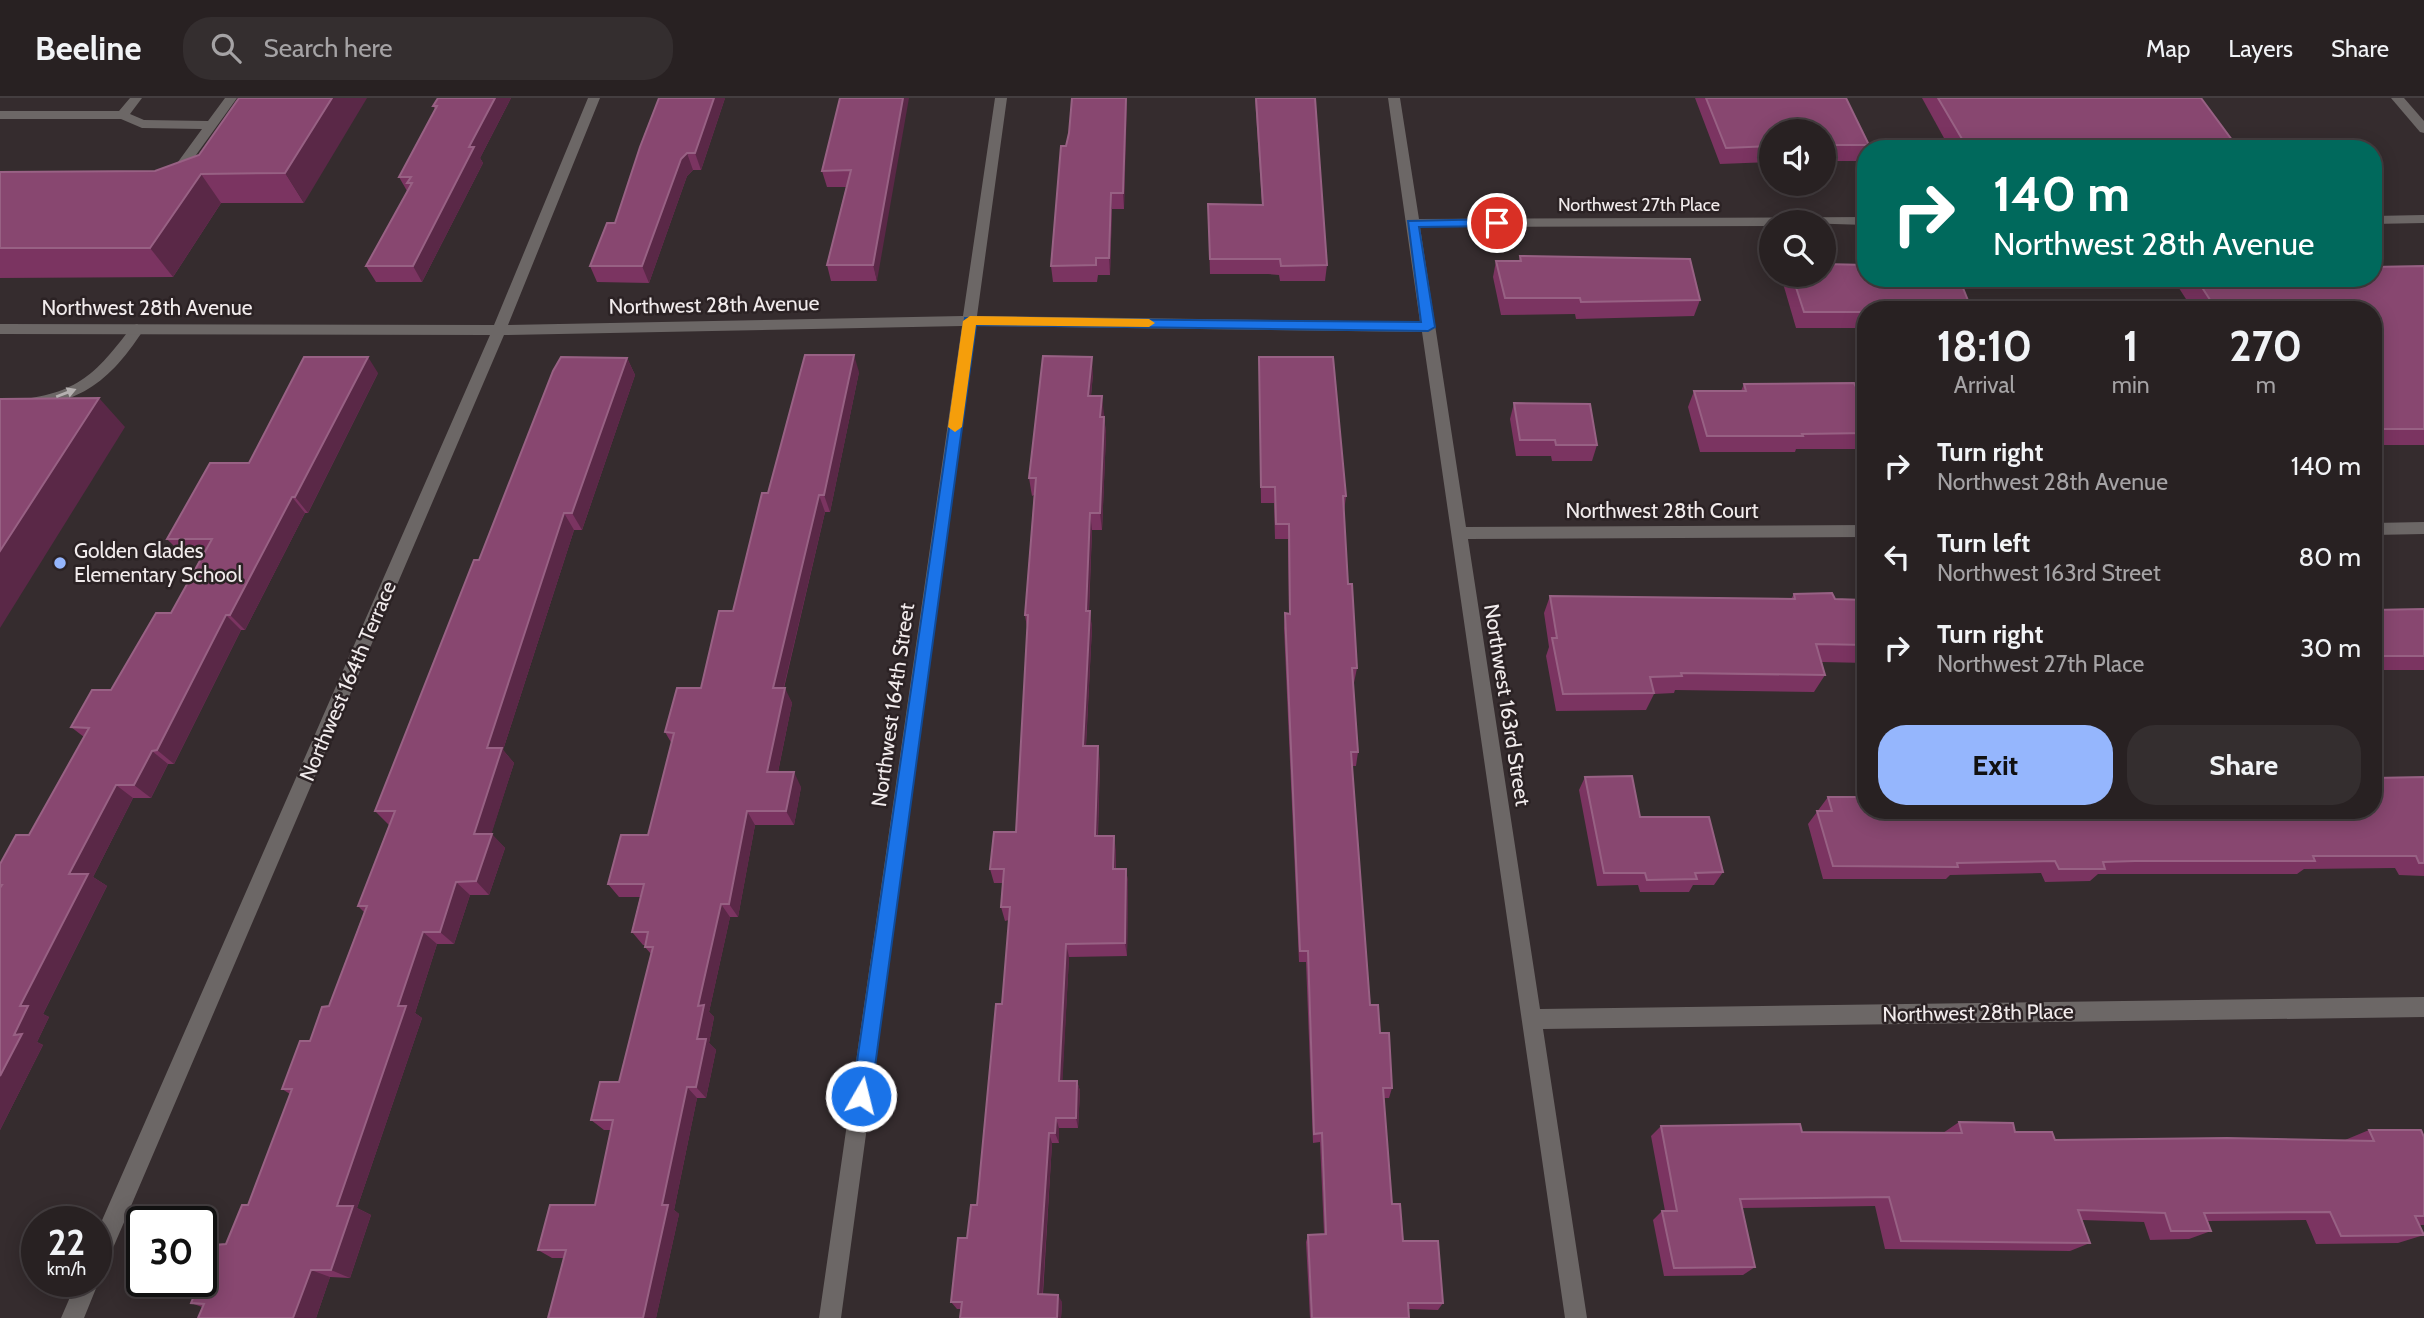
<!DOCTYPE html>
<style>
:root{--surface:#282122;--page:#342e2f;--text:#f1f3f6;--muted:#a5a3a5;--line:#443e40;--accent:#95b6fd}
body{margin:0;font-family:Cabin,sans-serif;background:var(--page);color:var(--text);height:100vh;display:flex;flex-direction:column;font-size:26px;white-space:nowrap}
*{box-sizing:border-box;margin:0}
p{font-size:23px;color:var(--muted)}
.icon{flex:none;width:38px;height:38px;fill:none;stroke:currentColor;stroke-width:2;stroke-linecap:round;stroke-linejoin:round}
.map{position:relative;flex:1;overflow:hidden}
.panel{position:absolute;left:1857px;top:203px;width:525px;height:518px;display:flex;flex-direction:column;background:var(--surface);border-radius:28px;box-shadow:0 4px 18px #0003,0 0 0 2px var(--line)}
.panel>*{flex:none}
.hud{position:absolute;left:1857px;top:42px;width:525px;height:147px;border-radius:28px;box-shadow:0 4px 18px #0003,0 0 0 2px var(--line);background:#00695c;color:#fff;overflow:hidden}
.controls{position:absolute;left:1759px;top:21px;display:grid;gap:14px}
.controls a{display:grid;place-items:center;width:77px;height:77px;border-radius:50%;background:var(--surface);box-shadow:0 4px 18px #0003,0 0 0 2px var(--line);font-size:35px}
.speed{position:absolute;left:21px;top:1108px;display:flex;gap:14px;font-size:35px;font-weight:700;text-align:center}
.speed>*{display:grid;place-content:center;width:91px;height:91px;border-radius:50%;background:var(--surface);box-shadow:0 4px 18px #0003,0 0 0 2px var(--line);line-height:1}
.speed small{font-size:18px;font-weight:400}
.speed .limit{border:4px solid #111;border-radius:10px;background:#fff;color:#111}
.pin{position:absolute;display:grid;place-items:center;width:60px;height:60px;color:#fff;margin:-30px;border:4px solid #fff;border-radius:50%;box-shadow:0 2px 7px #0007}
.me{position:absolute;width:77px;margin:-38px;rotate:8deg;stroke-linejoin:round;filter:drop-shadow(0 0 5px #0008)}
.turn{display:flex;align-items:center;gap:24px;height:147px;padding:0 21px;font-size:32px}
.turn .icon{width:91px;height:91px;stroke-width:2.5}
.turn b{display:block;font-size:49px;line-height:60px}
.eta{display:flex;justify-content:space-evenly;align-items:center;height:119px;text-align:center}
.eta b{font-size:42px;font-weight:800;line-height:49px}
.button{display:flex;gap:14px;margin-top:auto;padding:14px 21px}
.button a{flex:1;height:80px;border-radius:28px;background:var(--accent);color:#111;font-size:28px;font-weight:800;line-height:80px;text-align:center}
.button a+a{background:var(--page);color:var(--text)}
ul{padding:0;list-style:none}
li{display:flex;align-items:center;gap:21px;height:91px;padding:0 21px}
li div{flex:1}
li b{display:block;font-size:26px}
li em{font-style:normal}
header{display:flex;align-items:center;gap:42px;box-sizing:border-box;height:98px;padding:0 35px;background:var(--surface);border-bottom:2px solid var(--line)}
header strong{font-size:33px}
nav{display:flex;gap:38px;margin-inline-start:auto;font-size:24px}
.search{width:490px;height:63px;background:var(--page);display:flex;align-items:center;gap:18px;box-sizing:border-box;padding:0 24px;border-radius:28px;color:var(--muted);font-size:26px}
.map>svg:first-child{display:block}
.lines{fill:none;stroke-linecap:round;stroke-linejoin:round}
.lane{fill:#6c6766;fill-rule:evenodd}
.street{fill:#6c6766;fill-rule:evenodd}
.wall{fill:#7b3461}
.shaded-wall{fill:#5a2847}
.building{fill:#884770;stroke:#986184;stroke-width:2}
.oneway{fill:#b5b0b0}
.route{fill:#1a73e8;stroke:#114b97;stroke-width:2}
.slow{fill:#f59e0b}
.poi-dot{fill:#95b6fd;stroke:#2b2224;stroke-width:2.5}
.labels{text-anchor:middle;stroke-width:5;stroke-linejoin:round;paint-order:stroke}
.far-street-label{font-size:18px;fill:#f1ebec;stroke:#2b2224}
.street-label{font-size:21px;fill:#f1ebec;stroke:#2b2224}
.poi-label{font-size:21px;fill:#f1ebec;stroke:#2b2224;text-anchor:start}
</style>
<header>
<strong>Beeline</strong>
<div class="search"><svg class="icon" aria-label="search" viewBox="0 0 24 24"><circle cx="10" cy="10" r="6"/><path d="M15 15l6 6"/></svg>Search here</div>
<nav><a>Map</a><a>Layers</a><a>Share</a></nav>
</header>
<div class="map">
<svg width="2424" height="1220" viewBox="0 0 2424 1220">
<rect width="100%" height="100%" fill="#352c2e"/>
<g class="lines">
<g class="lane">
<path d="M130 0H142L130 16 144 22 208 23 225 0H237L178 82 173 83 167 79 202 31 142 30 121 21H0V13H119Z"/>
<path d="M137 226 144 231C104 293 73 307 0 314V304C72 297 90 285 132 228Z"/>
</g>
<g class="street">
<path d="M588 0H600L508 227 963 218 995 0H1007L977 218 1420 224 1388 0H1400L1419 121 1866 119V127L1771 124V128L1420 129 1466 429 1866 427V439L1468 441 1540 911 2424 899V919L1543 931 1587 1220H1565L1422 234 976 228 841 1220H819L962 228 504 237 104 1171 96 1174V1136L490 237 0 236V226L494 227Z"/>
<path d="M2391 0H2404L2424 23V35L2420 34Z"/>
<path d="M2424 117V125L2373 126V118Z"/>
<path d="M2424 424V436L2373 437V425Z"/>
<path d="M96 1176 99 1183 84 1220H61L77 1183H96Z"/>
</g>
</g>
<g class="wall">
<path d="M239 0 304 105H221L173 179 0 180V74L155 73 199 57Z"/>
<path d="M438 0H511L480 60 483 65 422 184H376L366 168 407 93 399 79 435 11 433 8Z"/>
<path d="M725 0 701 72H693L687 78 649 185 597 184 590 168 615 125Z"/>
<path d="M840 0 877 183H831L827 167 846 89H827L822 73Z"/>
<path d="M1126 0 1124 111H1112L1110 177H1098L1097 184H1053L1051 168 1066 48Z"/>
<path d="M1255 0H1315L1327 167 1325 183H1280L1279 177 1268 176H1210L1208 106H1262Z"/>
<path d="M1695 0H1846L1869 47 1867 51H1866V55L1862 63H1824V33H1771V64L1720 66Z"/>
<path d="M1922 0H2201L2238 51H1950Z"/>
<path d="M1520 158 1700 202 1694 218 1576 221 1575 216 1501 217 1493 179 1496 163H1519Z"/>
<path d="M2424 168V347H2373V212H2193L2177 187 2182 180H2373Z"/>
<path d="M1784 177H1824L1969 205 1965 212H1866V230H1796L1782 182Z"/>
<path d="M1259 259 1346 398 1344 414 1348 486 1357 570 1354 585H1353L1358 654 1356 668H1352L1370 907 1380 935 1392 990 1389 1000H1383L1392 1106 1403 1143 1443 1205 1438 1212 1409 1211V1220H1310L1306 1144 1308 1137 1324 1136 1320 1044 1313 1045 1306 864H1299L1284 530 1285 515 1289 516 1288 441H1275L1274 405H1261Z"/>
<path d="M627 260 635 277 582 432H574L503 652 514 665 491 736 505 750 489 797H470L454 846H437L415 915 422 920 357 1110 371 1117 350 1180 330 1179 316 1220H198L202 1209 191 1205 226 1146 248 1107 290 996 282 991 329 908 364 814 358 808 389 727 375 713 479 462Z"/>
<path d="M859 274 830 414H825L784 590 792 605 778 674 801 689 794 727H755L738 819H730L709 914 714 919 709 945 716 952 706 1000H697L674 1112 679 1116 656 1220H548L564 1160H552L538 1152 595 1107 611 1032H604L591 1022 619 984 651 856 645 849V847H643L632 834 640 799H619L608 786 648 737 672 646 665 634 701 590 733 513 768 395Z"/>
<path d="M378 275 308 415H305L245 532H241L174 666H168L151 700H133L93 779 107 788 43 916 49 919 37 944 43 947 0 1032V766L29 737 84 639 71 629 111 592 171 515 203 456H182L167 441 249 365Z"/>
<path d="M1093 276 1091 298 1104 316 1106 336 1102 432H1092L1089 513 1092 529 1086 648 1100 663 1098 738 1116 752V771H1126L1128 784 1127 858 1069 859 1062 983H1077L1080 993 1078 1030H1059V1045H1052L1043 1196 1062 1204 1061 1220H960L961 1211H957L951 1204 967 1140 977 1107 1002 906 1009 822 1005 823 1001 809 1003 785H994L990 771 1016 734 1027 530 1025 517 1034 397 1032 398 1029 380Z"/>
<path d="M1744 286 1866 289V351H1796L1795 354H1700L1688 309 1694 293H1741Z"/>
<path d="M1514 305 1597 347 1592 363H1552L1551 358H1516L1510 321Z"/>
<path d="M1794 496 1866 505V565L1822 564 1825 577 1814 594 1675 592 1674 595 1654 596 1646 612 1556 613 1546 558 1549 549 1544 515 1550 498 1791 501Z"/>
<path d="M2424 511V572H2373V512Z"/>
<path d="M1585 679 1640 719 1723 774 1714 787H1693L1689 794H1640L1638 787 1597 788 1579 692Z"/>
<path d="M2424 679V778L2399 777 2395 770 2304 771 2297 776H2098L2090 783 2045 784 2041 775 1950 777 1946 781H1823L1808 726 1828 699 1866 712H2373V681L2375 680Z"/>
<path d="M1959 1024 2055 1042H2345L2369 1032 2424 1039V1127H2419L2424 1137 2398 1145 2316 1146 2306 1122 2208 1123 2211 1133 2189 1141 2150 1142 2144 1124 2082 1122 2090 1145 2070 1153 1885 1151 1875 1108 1742 1110 1755 1169 1743 1177 1664 1178 1653 1122 1662 1113H1665L1651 1038 1661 1028 1802 1034 1943 1035Z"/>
</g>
<g class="shaded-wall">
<path d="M332 0H367L304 105 285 75Z"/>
<path d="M495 0H511L480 60 483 65 422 184 413 168 469 49Z"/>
<path d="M714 0H725L701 72 695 55Z"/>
<path d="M903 0H909L877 183 873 167Z"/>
<path d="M1126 0 1127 11 1124 111 1123 95Z"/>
<path d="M687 55 693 72 687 78 649 185 642 168 681 61Z"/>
<path d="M201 76 221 105 173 179 150 150Z"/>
<path d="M1111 95 1112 111 1110 177 1109 160Z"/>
<path d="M854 257 859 274 830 414 824 397Z"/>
<path d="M368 259 378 275 308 415 295 399Z"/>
<path d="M1092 259 1093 276 1089 316 1088 298Z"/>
<path d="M627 260 635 277 582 432 572 415Z"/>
<path d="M1102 298 1104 316 1101 336 1100 319Z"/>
<path d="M99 300 125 329 0 530V453Z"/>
<path d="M1104 319 1106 336 1102 432 1100 415Z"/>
<path d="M819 397 825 414 780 605 773 590Z"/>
<path d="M292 399 305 415 245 532 230 517Z"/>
<path d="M564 415 574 432 503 652 514 665 487 750 474 736 487 650Z"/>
<path d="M1090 415 1092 432 1088 529 1086 513Z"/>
<path d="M1090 513 1092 529 1085 663 1083 648Z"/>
<path d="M226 517 241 532 174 666 157 652Z"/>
<path d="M785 590 792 605 775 688 767 674Z"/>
<path d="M1098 648 1100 663 1097 752 1095 738Z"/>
<path d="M152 653 168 666 151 700 134 687Z"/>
<path d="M794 674 801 689 794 727 786 713Z"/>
<path d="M116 687 133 700 93 779 107 788 43 916 49 919 37 944 43 947 0 1032V978L14 937 20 908 69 776Z"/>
<path d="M747 713 755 727 738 819 729 806Z"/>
<path d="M492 736 505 750 489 797 476 783Z"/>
<path d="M1114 738 1116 752 1115 785 1113 771Z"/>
<path d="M1126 771 1128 784 1127 858 1125 845Z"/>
<path d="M456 784 470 797 454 846 440 834Z"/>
<path d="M721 806 730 819 709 914 714 919 709 945 716 952 706 1000 696 989 698 908Z"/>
<path d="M423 834 437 846 415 915 422 920 357 1110 371 1117 350 1180 331 1172 337 1108 398 908Z"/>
<path d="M1066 846 1069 859 1062 994 1059 983Z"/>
<path d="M1077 983 1080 993 1078 1030 1076 1020Z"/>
<path d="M687 989 697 1000 674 1112 679 1116 656 1220H643L662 1107Z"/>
<path d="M1056 1020 1059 1030V1045L1055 1035Z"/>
<path d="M1049 1035 1052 1045 1042 1203 1038 1196Z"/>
<path d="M311 1172 330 1179 316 1220H293Z"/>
<path d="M1058 1197 1062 1204 1061 1220H1057Z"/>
</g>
<g class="building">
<path d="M239 0H332L285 75 201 76 150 150H0V74L155 73 199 57Z"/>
<path d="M438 0H495L469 49H474L413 168H366L412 85H407L411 79H399L437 8H433Z"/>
<path d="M659 0H714L695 55H687L681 61 642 168H590L607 125H615L640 49Z"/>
<path d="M840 0H903L873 167H827L851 72 822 73Z"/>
<path d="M1072 0H1126L1123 95H1111L1109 160H1096V167L1051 168 1061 48H1066L1069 35Z"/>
<path d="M1256 0H1315L1327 167 1281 168 1280 161H1210L1208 106 1263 107Z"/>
<path d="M1706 0H1846L1869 47H1824V33H1771V48L1726 50Z"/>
<path d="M1938 0H2201L2238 50 2107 51 2105 48 1965 46Z"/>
<path d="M1520 158 1690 161 1700 202 1581 204 1580 200H1505L1496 163H1521Z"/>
<path d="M1824 166 1866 167V180H1959L1969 205H1889L1892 212H1866V214H1804L1792 177H1824Z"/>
<path d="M2424 168V331H2373V212H2258L2255 208H2214L2196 180H2373V169Z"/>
<path d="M805 257H854L824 397H819L773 590H785L767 674H794L786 713H747L729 806H721L698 908 704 907 697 941H706L696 989H687L662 1107H668L643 1220H548L566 1152H538L550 1107H595L613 1022H591L600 984H619L653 849H645L648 834H632L644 786H608L621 737H648L674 635 665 634 677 590H701L719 513H733L762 395H768Z"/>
<path d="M1043 258 1092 259 1088 298H1102L1100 319H1104L1100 415H1090L1086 513H1090L1083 648H1098L1095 738H1114L1113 771H1126L1125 845 1066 846 1059 983H1077L1076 1020H1056L1055 1035H1049L1038 1196 1058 1197 1057 1220H960L962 1204H951L958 1140H967L971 1107H977L996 906H1002L1010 809H1001L1004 771H990L994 734H1016L1028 517H1025L1036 380H1029Z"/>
<path d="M304 259H368L295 399H292L230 517H226L157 652 152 653 134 687H116L69 776H88L20 908H28L14 937 22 936 0 978V790L2 787H0V766L16 737H29L89 630 71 629 92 592H111L156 515H171L212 441H167L210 365H249Z"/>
<path d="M561 259 627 260 572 415H564L487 650H502L474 736H492L476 783 456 784 440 834H423L398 908H406L337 1108H353L331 1172H311L293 1220H198L204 1206 191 1205 200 1183H201V1179L214 1147 226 1146 242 1107H248L292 991H282L300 943H310L322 909 329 908 367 808H358L395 713H375L474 462H479L553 273Z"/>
<path d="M1259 259H1333L1346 398H1343L1348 486H1352L1357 570H1352L1358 654H1351L1370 907H1378L1380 935H1389L1392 990H1383L1392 1106H1400L1403 1143H1438L1443 1205H1408L1409 1220H1312L1308 1137 1326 1136 1322 1035 1314 1036 1308 853H1300L1285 515 1290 516 1289 426H1276L1275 389H1261Z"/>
<path d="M1854 285 1856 289H1866V335L1802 336 1803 338H1707L1694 293H1746L1744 286Z"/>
<path d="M99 300 0 453V301Z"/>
<path d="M1514 305 1590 306 1597 347H1556L1555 342H1520Z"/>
<path d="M1832 495 1835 501 1864 502 1866 505V547L1816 546 1825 577 1681 575 1682 578 1650 579 1654 595 1563 596 1552 540H1557L1550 498 1795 501 1794 496Z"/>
<path d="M2424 511V558H2373V512Z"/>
<path d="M1632 678 1640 719H1709L1723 774 1695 775 1697 781 1647 782 1645 775H1604L1585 679Z"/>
<path d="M2424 679V765H2419L2416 758H2313L2315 763H2135L2103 764 2105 771H2059L2055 763 1957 765 1958 769 1833 768 1817 713H1832L1828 699H1866V712H2373V689H2380L2375 680Z"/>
<path d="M1959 1024 2013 1025 2015 1034H2052L2055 1042 2227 1040 2374 1043 2369 1032H2421L2424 1039V1118H2415L2424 1137 2341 1138 2330 1114 2204 1115 2211 1133H2171L2165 1115 2078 1112 2090 1145 1901 1143 1889 1099 1740 1101 1755 1169 1674 1170 1662 1113H1677L1661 1028 1800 1026 1802 1034 1962 1035Z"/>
</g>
<defs><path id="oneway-solid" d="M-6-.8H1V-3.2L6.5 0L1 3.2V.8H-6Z" transform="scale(1.75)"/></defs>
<use class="oneway" href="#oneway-solid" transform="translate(66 295) rotate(-21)"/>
<path class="route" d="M1497 121 1503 125 1501 128 1419 129 1435 229 1428 233 976 227 871 998 868 1005 861 1008 855 1005 852 998 965 220 1421 224 1408 123Z"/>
<path class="slow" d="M970 218 1149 221 1155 225 1149 229 976 227 962 329 955 334 948 329 963 223Z"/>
<circle class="poi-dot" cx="60" cy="465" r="7"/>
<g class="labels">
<g class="far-street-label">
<text x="1639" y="113">Northwest 27th Place</text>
</g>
<g class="street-label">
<text transform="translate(714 207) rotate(-1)" y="7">Northwest 28th Avenue</text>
<text x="147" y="217">Northwest 28th Avenue</text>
<text x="1662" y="420">Northwest 28th Court</text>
<text transform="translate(348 583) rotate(-67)" y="7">Northwest 164th Terrace</text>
<text transform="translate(893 607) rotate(-82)" y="7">Northwest 164th Street</text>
<text transform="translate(1507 607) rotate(81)" y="7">Northwest 163rd Street</text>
<text transform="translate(1978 915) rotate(-1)" y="7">Northwest 28th Place</text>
</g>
<g class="poi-label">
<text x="74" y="460">Golden Glades<tspan x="74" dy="24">Elementary School</tspan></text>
</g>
</g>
</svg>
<div class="controls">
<a><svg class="icon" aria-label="sound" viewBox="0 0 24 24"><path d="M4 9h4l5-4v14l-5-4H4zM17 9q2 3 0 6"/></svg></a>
<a><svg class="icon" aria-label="search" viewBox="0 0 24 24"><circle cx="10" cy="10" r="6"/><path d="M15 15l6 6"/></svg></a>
</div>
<div class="speed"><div>22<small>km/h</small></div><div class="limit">30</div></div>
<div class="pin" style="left:1497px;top:125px;background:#d93025"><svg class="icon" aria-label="arrive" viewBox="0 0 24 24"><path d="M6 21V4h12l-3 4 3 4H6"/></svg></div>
<svg class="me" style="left:861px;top:998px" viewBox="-20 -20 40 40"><circle r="17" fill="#1a73e8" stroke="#fff" stroke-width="3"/><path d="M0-11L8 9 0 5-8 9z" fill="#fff"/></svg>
<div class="hud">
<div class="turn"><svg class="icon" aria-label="right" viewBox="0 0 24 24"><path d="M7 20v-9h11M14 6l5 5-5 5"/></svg><div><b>140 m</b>Northwest 28th Avenue</div></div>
</div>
<section class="panel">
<div class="eta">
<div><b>18:10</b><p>Arrival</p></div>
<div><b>1</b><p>min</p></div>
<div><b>270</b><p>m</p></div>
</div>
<ul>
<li><svg class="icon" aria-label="right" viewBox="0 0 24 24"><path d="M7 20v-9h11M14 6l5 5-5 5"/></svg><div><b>Turn right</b><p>Northwest 28th Avenue</p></div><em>140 m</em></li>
<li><svg class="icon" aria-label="left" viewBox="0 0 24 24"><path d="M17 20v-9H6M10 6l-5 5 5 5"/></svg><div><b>Turn left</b><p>Northwest 163rd Street</p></div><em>80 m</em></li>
<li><svg class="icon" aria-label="right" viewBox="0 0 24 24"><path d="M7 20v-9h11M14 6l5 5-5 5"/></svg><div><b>Turn right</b><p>Northwest 27th Place</p></div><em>30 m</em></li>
</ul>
<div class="button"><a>Exit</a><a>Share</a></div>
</section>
</div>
